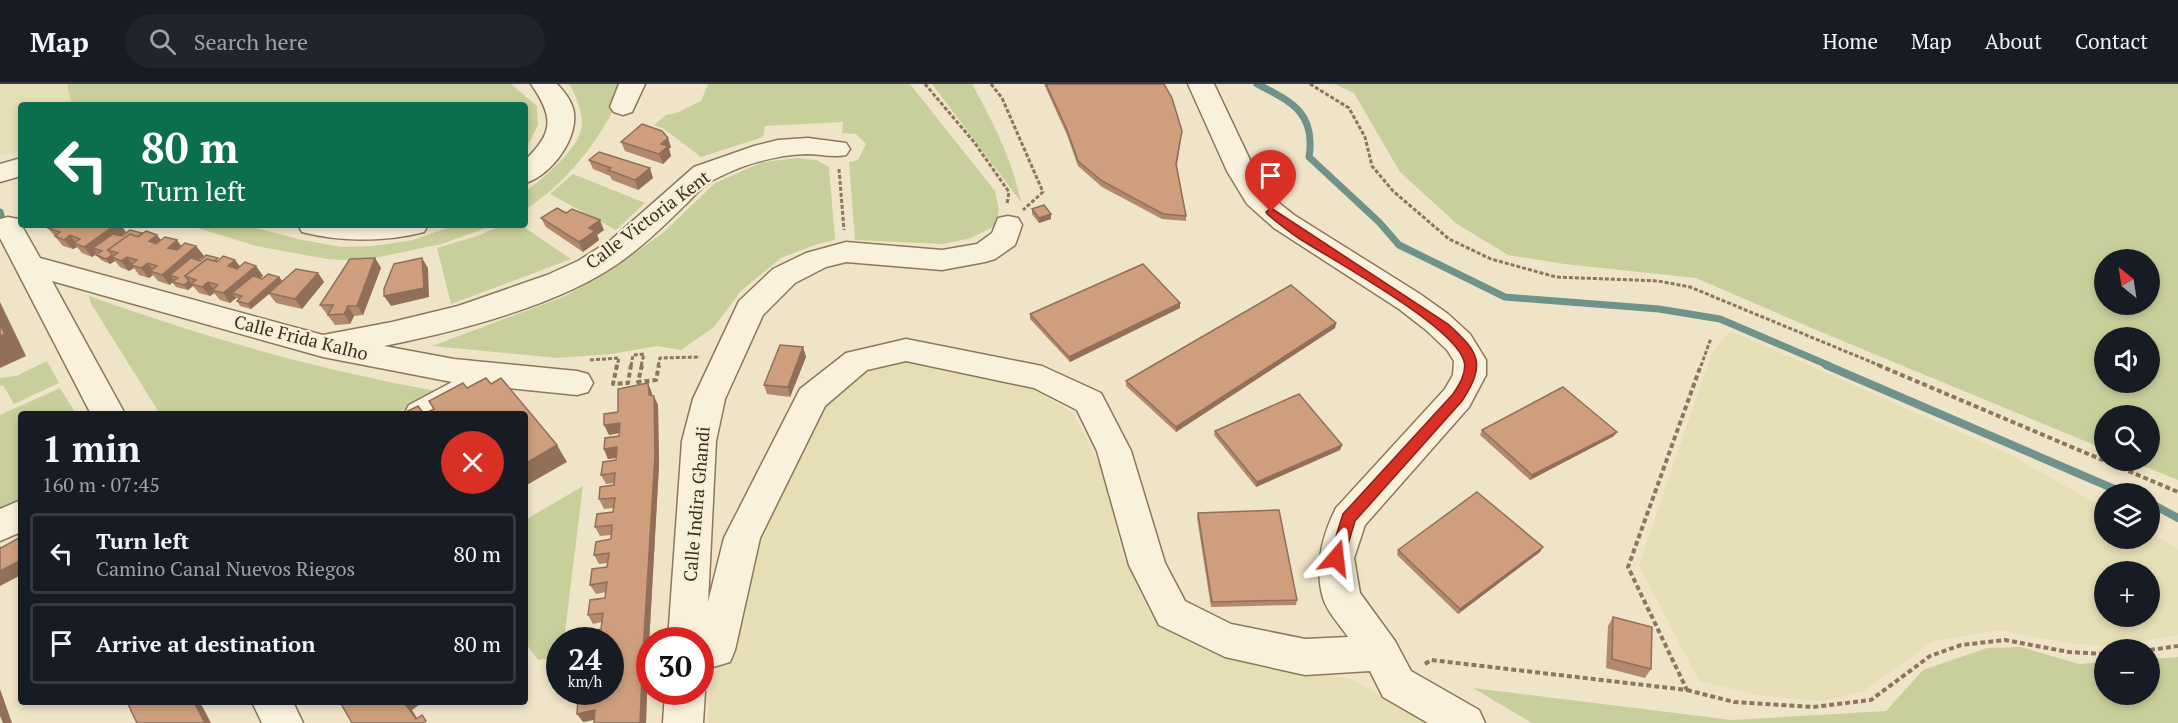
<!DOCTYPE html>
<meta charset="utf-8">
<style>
:root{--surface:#171b24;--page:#20242c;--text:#f1f3f6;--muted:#9ea1a6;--line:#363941}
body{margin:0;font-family:"PT Serif",serif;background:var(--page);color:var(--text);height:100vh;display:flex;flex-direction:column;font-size:22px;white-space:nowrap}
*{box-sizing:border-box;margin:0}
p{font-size:20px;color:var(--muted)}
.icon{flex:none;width:33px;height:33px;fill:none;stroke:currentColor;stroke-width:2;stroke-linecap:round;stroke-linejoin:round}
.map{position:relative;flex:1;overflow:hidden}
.drawer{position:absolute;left:18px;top:327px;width:510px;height:294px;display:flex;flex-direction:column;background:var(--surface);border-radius:6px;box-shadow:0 3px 9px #0003}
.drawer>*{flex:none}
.banner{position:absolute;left:18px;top:18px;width:510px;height:126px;border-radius:6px;box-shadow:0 3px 9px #0003;background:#0b6e4f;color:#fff;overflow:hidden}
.needle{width:39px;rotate:330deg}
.buttons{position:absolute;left:2094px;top:165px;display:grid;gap:12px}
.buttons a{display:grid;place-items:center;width:66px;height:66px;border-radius:50%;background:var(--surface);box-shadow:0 3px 9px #0003;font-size:30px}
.speed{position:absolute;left:546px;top:543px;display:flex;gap:12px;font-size:30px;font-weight:700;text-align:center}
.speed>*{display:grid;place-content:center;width:78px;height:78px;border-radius:50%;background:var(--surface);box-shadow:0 3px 9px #0003;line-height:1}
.speed small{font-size:15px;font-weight:400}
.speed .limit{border:9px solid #d22;background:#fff;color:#111}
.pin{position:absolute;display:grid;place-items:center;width:51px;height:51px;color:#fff;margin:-62px -26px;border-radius:50% 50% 50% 0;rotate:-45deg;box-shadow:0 0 6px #0007}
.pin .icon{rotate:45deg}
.me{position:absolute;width:66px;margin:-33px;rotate:17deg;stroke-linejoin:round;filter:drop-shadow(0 0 4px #0008)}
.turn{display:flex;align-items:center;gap:21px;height:126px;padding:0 24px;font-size:27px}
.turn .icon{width:78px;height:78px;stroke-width:2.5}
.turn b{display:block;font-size:42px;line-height:51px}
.round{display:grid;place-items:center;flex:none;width:63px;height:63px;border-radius:32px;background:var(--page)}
.overview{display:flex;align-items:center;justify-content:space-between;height:102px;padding:0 24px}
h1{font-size:36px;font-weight:700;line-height:45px}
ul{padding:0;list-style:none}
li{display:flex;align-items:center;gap:18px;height:81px;margin:0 12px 9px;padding:0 12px;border:3px solid var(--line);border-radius:6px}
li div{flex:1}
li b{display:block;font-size:22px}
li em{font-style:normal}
header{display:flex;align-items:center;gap:36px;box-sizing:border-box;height:84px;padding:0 30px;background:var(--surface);border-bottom:2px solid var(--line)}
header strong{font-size:28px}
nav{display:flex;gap:33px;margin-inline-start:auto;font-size:21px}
.search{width:420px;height:54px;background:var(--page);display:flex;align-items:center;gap:15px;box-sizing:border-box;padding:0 21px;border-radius:33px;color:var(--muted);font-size:22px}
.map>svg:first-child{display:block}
.farmland{fill:#e6deb5;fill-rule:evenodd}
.green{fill:#c9cf9b;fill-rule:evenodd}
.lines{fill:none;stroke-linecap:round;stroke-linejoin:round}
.stream-far1{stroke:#6f938a;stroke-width:7}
.stream{stroke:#6f938a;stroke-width:8}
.minor-casing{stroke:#8d765c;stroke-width:3}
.path-far1{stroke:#8d765c;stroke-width:3;stroke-dasharray:4 2;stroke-linecap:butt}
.path{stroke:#8d765c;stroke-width:4;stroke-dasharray:5 3;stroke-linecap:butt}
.minor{fill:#faf1dc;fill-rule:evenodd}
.wall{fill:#b2896c}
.shaded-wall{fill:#916f58}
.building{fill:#cf9f7d;stroke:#916f58;stroke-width:1.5}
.route{fill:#d93025;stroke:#8d1f18;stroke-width:1.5}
.labels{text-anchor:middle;stroke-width:4.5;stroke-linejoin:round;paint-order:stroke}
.street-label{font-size:18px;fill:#3d2e20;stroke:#f7eed8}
</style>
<header>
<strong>Map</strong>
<div class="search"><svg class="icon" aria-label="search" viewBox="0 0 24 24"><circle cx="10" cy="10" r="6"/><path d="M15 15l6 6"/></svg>Search here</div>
<nav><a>Home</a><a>Map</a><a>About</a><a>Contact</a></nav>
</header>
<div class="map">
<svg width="2178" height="639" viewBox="0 0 2178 639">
<rect width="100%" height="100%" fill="#f0e4c8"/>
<g class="farmland">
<path d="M0 0H67L72 21H21V67L0 72Z"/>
<path d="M1731 247 2009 370 2104 424V454H2150V449L2178 465V551L2111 562 2069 559 1999 546 1933 557 1864 607 1823 617 1762 612 1699 597 1639 481 1712 268ZM2104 488H2150V532H2104Z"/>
<path d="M905 276 1034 305 1073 329 1104 390 1121 467 1152 535 1223 572 1351 595 1429 639H708V615L733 538 759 447 824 316 861 282Z"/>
</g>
<g class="green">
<path d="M67 0H511L537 22 538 41 525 67V21H72Z"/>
<path d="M569 0H626C604 50 572 95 525 126V108C542 95 582 63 582 40 582 27 576 11 569 0Z"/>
<path d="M708 0H910L995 107 999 126 995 142 971 154 943 160 855 156 849 78 858 76 866 60 856 50 842 49 843 38 765 42 763 53 701 73 664 45 654 41 666 31 676 29 701 17Z"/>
<path d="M932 0H972C993 38 1012 75 1021 118Z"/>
<path d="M1334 0H2178V396L2131 377 2150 376V332H2104V365L1821 248 1696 194 1564 180 1508 171 1457 140 1400 88 1354 9ZM2104 176H2150V220H2104ZM2104 254H2150V298H2104Z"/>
<path d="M798 74 816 76 829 83 835 156 818 160 781 174 741 207 714 243 681 266 657 262 612 270 557 274 432 262 563 213 607 189 664 148 715 99 763 78Z"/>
<path d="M573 90 645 119 616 146 550 110Z"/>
<path d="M188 141H244L298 155 341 163 374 162 413 156 455 141H494L442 160 360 177 327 175 256 162Z"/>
<path d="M502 141H521L571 175 451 220 437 164 480 151Z"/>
<path d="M89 212C203 253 318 286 437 307L395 330H160L90 218Z"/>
<path d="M47 277 59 299 14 320 3 301 0 302V294L16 292Z"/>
<path d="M60 304 76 330H21V414L0 424V331Z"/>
<path d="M583 402 564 556H560L559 573 538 576 525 558V436Z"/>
<path d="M2021 563 2079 580 2104 578V610H2150V575L2178 573V639H1532L1473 604 1732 636 1886 627 1923 586 1987 564Z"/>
</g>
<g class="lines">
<g class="stream-far1">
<path d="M1257 0C1292 18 1316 29 1309 73L1379 138 1399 161 1505 213 1659 225 1720 235 1830 282"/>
<path d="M0 128 1 131"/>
</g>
<g class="stream">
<path d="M1826 281 2126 410"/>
<path d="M2150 419 2178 434"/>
</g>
<defs>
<g id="minor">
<path d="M531 0H557C564 7 570 15 573 24 581 52 551 92 525 99V76C555 48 553 32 531 0Z"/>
<path d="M619 0H645L632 28 623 31 614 28 610 23Z"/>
<path d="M1188 0H1214L1260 97 1274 115 1294 131 1420 210 1448 230 1470 250 1486 276V291L1469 323 1365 441 1354 474 1360 509 1395 557 1411 587 1479 626 1485 639H1428L1383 613 1370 587 1305 591 1225 573 1159 541 1129 481 1097 367 1077 326 1034 304 906 277 867 286 825 322 760 454 735 566 730 578 700 587V556H668L682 357 693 315 739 217 773 185 806 169 846 158 942 166 977 160 992 149 998 134 1008 132 1018 134 1022 141 1015 161 995 175 985 178 942 186 846 178 826 183 795 199 763 231 725 315 716 357 708 518 724 454 800 305 846 269 906 255 1042 282 1101 309 1131 367 1165 479 1185 517 1231 540 1305 555 1348 553C1340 541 1327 528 1323 514 1314 482 1322 452 1336 424L1445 305 1453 291 1454 277 1447 266 1426 246 1399 225 1274 144 1247 120 1227 87Z"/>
<path d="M808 54 846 59 850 65 846 71C833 74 820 70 806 70 775 71 742 81 715 95 702 101 694 113 684 122 665 141 645 160 623 176 562 221 458 247 384 262L454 275 577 287 588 290 593 299 588 308 577 311 487 302 483 312 449 330H404L409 321 452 298 323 273 52 197 125 330H91L0 154V135L8 133 18 135 40 174 323 251 392 238 458 222 547 191 578 177 611 156 694 83 754 62 778 56Z"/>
<path d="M21 74V92L0 98V80Z"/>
<path d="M298 141H428L424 148C386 158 340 158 302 148Z"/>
<path d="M21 416V448L0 457V425Z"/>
<path d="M700 598 705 608 703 639H663L665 608H700Z"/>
<path d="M252 618H293L303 639H262Z"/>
</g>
</defs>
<use href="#minor" class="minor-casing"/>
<g class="path-far1">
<path d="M925 0 974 58 1009 108 1007 120"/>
<path d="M991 0 1002 14 1043 108 1023 126"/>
<path d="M1310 0 1349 24 1365 53 1372 82 1393 107 1449 155 1491 175 1556 193 1658 197 1690 203 1881 282"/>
<path d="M839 85 844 146"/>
<path d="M264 141 267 142"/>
<path d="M590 276 619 274 617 282"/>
<path d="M631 282 633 271 644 270 641 282"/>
<path d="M658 282 660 274 700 273"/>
<path d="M1701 282 1711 254"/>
</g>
<g class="path">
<path d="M617 281 613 300 628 299 631 281"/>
<path d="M642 281 638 298 656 296 659 281"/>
<path d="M1878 281 2178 408"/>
<path d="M2150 566 2178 562"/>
<path d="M1425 580 1431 576 1687 606 1628 483 1701 281"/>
<path d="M1687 606 1734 618 1813 623 1871 616 1930 572 1961 561 2005 556 2069 568 2104 570"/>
</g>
<use href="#minor" class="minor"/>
</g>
<g class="wall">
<path d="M1044 0H1164L1182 47 1177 82 1186 132V137L1162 135 1102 103 1078 82 1067 51Z"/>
<path d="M621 58 671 63 669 65 671 72 663 80 625 67Z"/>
<path d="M589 76 653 94 638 106 612 96 610 92 593 85Z"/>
<path d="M1032 125 1051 135 1039 139 1032 130Z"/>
<path d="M566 129 604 146 597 151 599 156 583 168 546 143 541 134Z"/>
<path d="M48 144 126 148 121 152 161 156 181 162H196L204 172 198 176H219L240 182H256L263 192 260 194 262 195 279 193 282 197 318 189 324 198 302 225 276 219 269 210 251 225 240 222 237 217 239 215 236 214 230 219 220 216 214 209 210 212 199 209 193 202 188 206 176 203 172 198 170 201 158 197 153 191 149 194 139 191 134 184 129 187 120 183 115 177 110 180 101 176 96 171 98 170 97 169 92 173 82 169 77 163 73 165 63 162Z"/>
<path d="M375 174 381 184 363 231 354 232 350 240 335 241 320 221Z"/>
<path d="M1180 224 1070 278 1030 235V230Z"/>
<path d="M1336 239 1335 244 1176 348 1126 302V297Z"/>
<path d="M803 263 806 273 790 313 767 310 764 301Z"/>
<path d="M652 309V311L658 321 659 381 648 578 646 639H594V636L583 638 610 608 601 545 602 538 593 540 588 531 605 514 606 508 596 510 590 501 607 483 608 479 599 480 594 471 611 455V451L600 452 595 443 613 428V424L604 425 599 415 614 401 615 399 606 400 601 391 616 376V374L608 375 604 365 619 352V349L609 351 618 328Z"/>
<path d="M1482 346 1614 352 1530 396 1480 351Z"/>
<path d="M1215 347 1342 361 1340 366 1256 403 1214 351Z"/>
<path d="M1198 429 1297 516 1296 521 1211 523 1197 434Z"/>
<path d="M1543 463 1540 468 1458 530 1397 471 1398 466Z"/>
<path d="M1613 533 1651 585 1645 594 1606 584 1608 542Z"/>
</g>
<g class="shaded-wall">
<path d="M668 54 671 63 669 65 671 72 663 80 659 70 661 60Z"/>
<path d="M650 84 653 94 638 106 635 96Z"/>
<path d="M1051 130V135L1039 139V134Z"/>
<path d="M600 136 604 146 597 151 599 156 583 168 579 158 589 144Z"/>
<path d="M115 141H121L126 148 100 167 93 164 97 169 92 173 84 163Z"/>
<path d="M70 151 78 161 74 159 77 163 73 165 64 156Z"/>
<path d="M157 151 165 161 156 167 149 157Z"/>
<path d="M177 156 184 166 175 173 168 164Z"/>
<path d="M196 162 204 172 178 194 170 191 174 196 170 201 162 191Z"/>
<path d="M112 171 115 175 112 173 115 177 110 180 106 175Z"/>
<path d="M127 173 134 182 131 181 134 184 129 187 121 177Z"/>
<path d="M375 174 381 184 363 231 357 222Z"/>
<path d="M422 174 428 184 429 213 391 222 384 212Z"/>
<path d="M235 176 242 185 228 182Z"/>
<path d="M148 179 155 189 150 187 153 191 149 194 141 184Z"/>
<path d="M256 182 263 192 240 211 232 209 236 214 230 219 223 209Z"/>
<path d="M318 189 324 198 302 225 295 215Z"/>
<path d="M279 193 283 198 251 225 248 220Z"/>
<path d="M189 197 193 202 188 206 184 201Z"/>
<path d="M208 198 215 207 212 206 214 209 210 212 202 203Z"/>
<path d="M0 218 26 272 0 284Z"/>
<path d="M1180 219V224L1070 278 1069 273Z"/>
<path d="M348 222 354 232 350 240 344 230Z"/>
<path d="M1336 239 1335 244 1176 348V343Z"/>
<path d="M803 263 806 273 790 313 788 303Z"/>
<path d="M648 299 652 309 653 321 649 311Z"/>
<path d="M654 312 658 321 659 381 648 578 646 639H640Z"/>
<path d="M620 339 624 348 609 351 604 341Z"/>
<path d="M1617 348 1614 352 1530 396 1532 391Z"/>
<path d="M557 361 567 378 525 402V380Z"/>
<path d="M1342 361 1340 366 1256 403 1257 398Z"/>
<path d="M617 363 622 373 608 375 604 365Z"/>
<path d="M1543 463 1540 468 1458 530 1460 525Z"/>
<path d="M21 476V491L0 502V487Z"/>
<path d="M0 605 12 639H3L0 632Z"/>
<path d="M194 618H200L211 639H205Z"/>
<path d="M404 618H417L419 621 412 626 420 639 416 635Z"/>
<path d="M595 626 601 634 583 638 577 630Z"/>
</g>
<g class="building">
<path d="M1046 0H1164L1172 14 1182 47 1176 80 1186 132 1163 130 1102 97 1078 77 1067 46Z"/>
<path d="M642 40 662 47 668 54 661 60 668 62 659 70 621 58Z"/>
<path d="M599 68 650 84 635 96 608 86 611 84 589 76Z"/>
<path d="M1044 121 1051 130 1039 134 1032 125Z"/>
<path d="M557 124 566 129 572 125 600 136 589 144 595 147 579 158 541 134Z"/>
<path d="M53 141H115L84 163 74 159 80 155 70 151 64 156 55 152 60 148 48 144Z"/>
<path d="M130 146 142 149 137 153 130 150 108 166 112 171 106 175 96 171 102 167 93 164 113 150 122 152Z"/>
<path d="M146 147 157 151 149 157 156 160 165 153 177 156 168 164 177 166 185 159 196 162 162 191 150 187 157 182 148 179 141 184 131 181 137 176 127 173 121 177 112 173 118 169 108 166 130 150 138 153Z"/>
<path d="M206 171 218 174 214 177 207 175 185 192 189 197 184 201 172 198 178 194 170 191 191 174 200 177Z"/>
<path d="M223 172 235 176 228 182 237 185 245 178 256 182 223 209 212 206 218 201 208 198 202 203 191 200 196 196 185 192 207 175 217 178Z"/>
<path d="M375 174 357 222H348L344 230 328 231 333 221H320L350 175Z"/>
<path d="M422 174 424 204 384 212V205L394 180Z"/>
<path d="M1143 180 1180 219 1069 273 1030 230Z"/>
<path d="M296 185 318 189 295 215 269 209Z"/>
<path d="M268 190 279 193 248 220 237 217 242 212 232 209 253 192 262 195Z"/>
<path d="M1291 201 1336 239 1176 343 1126 297Z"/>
<path d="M0 240 5 250 0 252Z"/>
<path d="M780 261 803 263 788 303 764 301Z"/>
<path d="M486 294 491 300 501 294 557 361 525 380V330H402L418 322 424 330 434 325 429 317 463 299 467 304Z"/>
<path d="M648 299 649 311 654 312 655 371 643 569 640 639H594L595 626 577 630 578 613 595 610V608H610V556H585V548L601 545 603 529 588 531 590 516 605 514 607 498 590 501 592 485 607 483 609 469 594 471 596 458 611 455 612 441 595 443 597 430 613 428 615 414 599 415 600 403 614 401 615 389 601 391 603 378 616 376 617 363 604 365 605 354 619 352 620 339 604 341V330L618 328V305Z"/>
<path d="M1563 303 1617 348 1532 391 1482 346Z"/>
<path d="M1299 310 1342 361 1257 398 1215 347Z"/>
<path d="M1477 408 1543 463 1460 525 1398 466Z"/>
<path d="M1279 426 1297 516 1212 518 1198 429Z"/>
<path d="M21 449V476L0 487V463L1 464 19 454 18 451Z"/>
<path d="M1613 533 1652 543 1651 585 1612 575Z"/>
<path d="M127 618H194L205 639H137Z"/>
<path d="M340 618H404L416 635 422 631 426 637 423 639H352Z"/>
</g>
<path class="route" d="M1271 124 1448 240C1480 269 1486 280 1462 317L1355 437 1344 474 1342 479 1336 480 1331 479 1329 474 1343 430 1453 310C1459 301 1467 289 1464 277 1454 242 1334 177 1300 155 1289 148 1278 139 1267 130L1266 128Z"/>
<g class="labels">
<g class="street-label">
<text transform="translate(648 136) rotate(-37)" y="6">Calle Victoria Kent</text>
<text transform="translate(301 254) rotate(14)" y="6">Calle Frida Kalho</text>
<text transform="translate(697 420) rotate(-85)" y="6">Calle Indira Ghandi</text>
</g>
</g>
</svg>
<div class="buttons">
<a><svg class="needle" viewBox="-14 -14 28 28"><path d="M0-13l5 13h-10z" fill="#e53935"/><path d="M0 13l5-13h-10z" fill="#9ea1a6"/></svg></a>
<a><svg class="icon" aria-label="sound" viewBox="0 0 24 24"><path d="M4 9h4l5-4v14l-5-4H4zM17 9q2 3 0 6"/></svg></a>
<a><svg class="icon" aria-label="search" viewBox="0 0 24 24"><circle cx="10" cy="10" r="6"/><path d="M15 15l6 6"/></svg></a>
<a><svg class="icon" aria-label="layers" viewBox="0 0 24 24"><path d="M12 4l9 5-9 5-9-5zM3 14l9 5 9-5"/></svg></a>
<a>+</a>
<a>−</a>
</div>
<div class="speed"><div>24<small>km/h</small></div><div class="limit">30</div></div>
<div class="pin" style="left:1271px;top:128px;background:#d93025"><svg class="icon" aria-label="arrive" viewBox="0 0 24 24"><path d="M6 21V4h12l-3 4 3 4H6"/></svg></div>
<svg class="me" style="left:1336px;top:474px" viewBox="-20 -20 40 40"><path d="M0-17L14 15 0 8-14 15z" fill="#d93025" stroke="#fff" stroke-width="4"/></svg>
<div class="banner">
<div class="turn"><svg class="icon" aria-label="left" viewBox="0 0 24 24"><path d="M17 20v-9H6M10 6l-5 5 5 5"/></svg><div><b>80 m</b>Turn left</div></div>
</div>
<section class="drawer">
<div class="overview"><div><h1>1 min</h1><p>160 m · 07:45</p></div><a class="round" style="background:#d93025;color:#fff"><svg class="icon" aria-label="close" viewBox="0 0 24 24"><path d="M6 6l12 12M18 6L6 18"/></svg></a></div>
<ul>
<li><svg class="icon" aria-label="left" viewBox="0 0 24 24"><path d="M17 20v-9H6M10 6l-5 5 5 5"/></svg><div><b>Turn left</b><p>Camino Canal Nuevos Riegos</p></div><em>80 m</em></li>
<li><svg class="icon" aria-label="arrive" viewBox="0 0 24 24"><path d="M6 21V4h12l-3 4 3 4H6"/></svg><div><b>Arrive at destination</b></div><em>80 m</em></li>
</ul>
</section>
</div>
